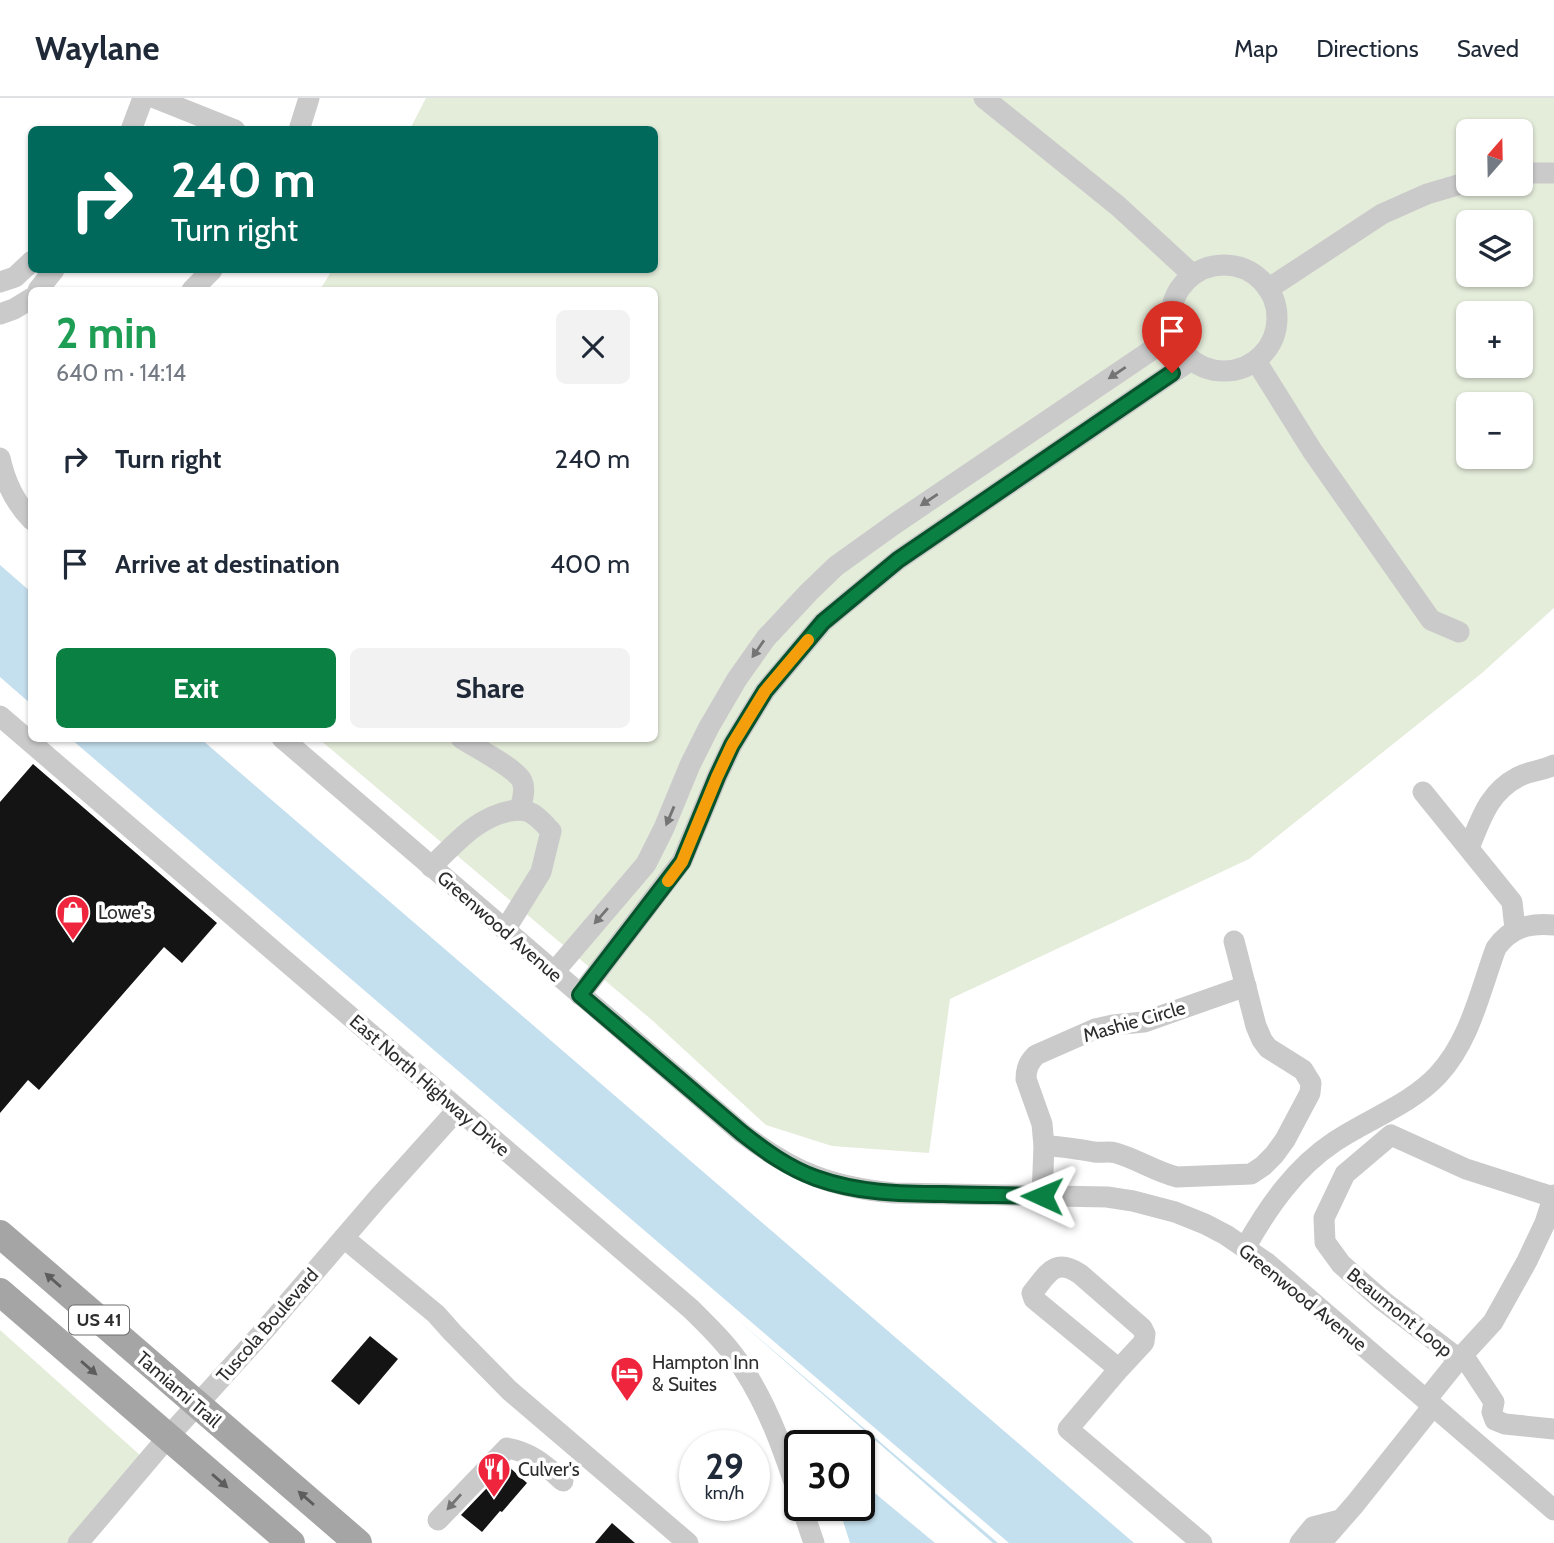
<!DOCTYPE html>
<meta charset="utf-8">
<style>
:root{--surface:#fff;--page:#f2f2f3;--text:#1f2937;--muted:#747a83;--line:#e0e1e3;--accent:#0b8043}
body{margin:0;font-family:Cabin,sans-serif;background:var(--page);color:var(--text);height:100vh;display:flex;flex-direction:column;font-size:26px;white-space:nowrap}
*{box-sizing:border-box;margin:0}
p{font-size:23px;color:var(--muted)}
.icon{flex:none;width:38px;height:38px;fill:none;stroke:currentColor;stroke-width:2;stroke-linecap:round;stroke-linejoin:round}
.map{position:relative;flex:1;overflow:hidden}
.sheet{position:absolute;left:28px;top:189px;width:630px;height:455px;display:flex;flex-direction:column;background:var(--surface);border-radius:10px;box-shadow:0 2px 5px #0004}
.sheet>*{flex:none}
.banner{position:absolute;left:28px;top:28px;width:630px;height:147px;border-radius:10px;box-shadow:0 2px 5px #0004;background:#00695c;color:#fff;overflow:hidden}
.needle{width:46px;rotate:20deg}
.tools{position:absolute;left:1456px;top:21px;display:grid;gap:14px}
.tools a{display:grid;place-items:center;width:77px;height:77px;border-radius:10px;background:var(--surface);box-shadow:0 2px 5px #0004;font-size:35px}
.speed{position:absolute;left:679px;top:1332px;display:flex;gap:14px;font-size:35px;font-weight:700;text-align:center}
.speed>*{display:grid;place-content:center;width:91px;height:91px;border-radius:50%;background:var(--surface);box-shadow:0 2px 5px #0004;line-height:1}
.speed small{font-size:18px;font-weight:400}
.speed .limit{border:4px solid #111;border-radius:10px;background:#fff;color:#111}
.pin{position:absolute;display:grid;place-items:center;width:60px;height:60px;color:#fff;margin:-72px -30px;border-radius:50% 50% 50% 0;rotate:-45deg;box-shadow:0 0 7px #0007}
.pin .icon{rotate:45deg}
.me{position:absolute;width:77px;margin:-38px;rotate:271deg;stroke-linejoin:round;filter:drop-shadow(0 0 5px #0008)}
.turn{display:flex;align-items:center;gap:24px;height:147px;padding:0 28px;font-size:32px}
.turn .icon{width:91px;height:91px;stroke-width:2.5}
.turn b{display:block;font-size:49px;line-height:60px}
.round{display:grid;place-items:center;flex:none;width:74px;height:74px;border-radius:10px;background:var(--page)}
.headline{display:flex;align-items:center;justify-content:space-between;height:119px;padding:0 28px}
h1{font-size:42px;font-weight:700;line-height:52px;color:#1e9e55}
.primary-button{display:flex;gap:14px;margin-top:auto;padding:14px 28px}
.primary-button a{flex:1;height:80px;border-radius:10px;background:var(--accent);color:#fff;font-size:28px;font-weight:700;line-height:80px;text-align:center}
.primary-button a+a{background:var(--page);color:var(--text)}
ul{padding:0;list-style:none}
li{display:flex;align-items:center;gap:21px;height:105px;padding:0 28px}
li div{flex:1}
li b{display:block;font-size:26px}
li em{font-style:normal}
header{display:flex;align-items:center;gap:42px;box-sizing:border-box;height:98px;padding:0 35px;background:var(--surface);border-bottom:2px solid var(--line)}
header strong{font-size:33px}
nav{display:flex;gap:38px;margin-inline-start:auto;font-size:24px}
.map>svg:first-child{display:block}
.green{fill:#e4ecda;fill-rule:evenodd}
.water{fill:#c4dfed}
.building{fill:#141414}
.lines{fill:none;stroke-linecap:round;stroke-linejoin:round}
.minor{stroke:#cacaca;stroke-width:21}
.major{stroke:#a5a5a5;stroke-width:28}
.oneway{fill:#747474}
.oneway2{fill:#5d5d5d}
.route-casing{stroke:#07532c;stroke-width:18}
.route{stroke:#0b8043;stroke-width:12}
.slow{stroke:#f59e0b;stroke-width:12}
.labels{text-anchor:middle;stroke-width:7;stroke-linejoin:round;paint-order:stroke}
.shield{fill:#fff;stroke:#6c6c6c;stroke-width:2}
.shield-label{font-size:18px;font-weight:bold;fill:#2d2d2d}
.poi-label{font-size:19px;fill:#2d2d2d;stroke:#fff;text-anchor:start}
.street-label{font-size:19px;fill:#2d2d2d;stroke:#fff}
</style>
<header>
<strong>Waylane</strong>
<nav><a>Map</a><a>Directions</a><a>Saved</a></nav>
</header>
<div class="map">
<svg width="1554" height="1445" viewBox="0 0 1554 1445">
<rect width="100%" height="100%" fill="#fff"/>
<g class="green">
<path d="M426 0H1554V510L1482 575 1249 761 950 901 929 1055 832 1048 766 1027 653 923 319 641 654 640V192H320L332 172H654V32L410 31ZM1468 33H1521V86H1468ZM1468 124H1521V177H1468ZM1468 215H1521V268H1468ZM1468 306H1521V359H1468Z"/>
<path d="M0 1232 141 1358 68 1445H0Z"/>
</g>
<g class="water">
<path d="M0 467 31 494V606L0 579Z"/>
<path d="M71 641H201L1134 1445H1009Z"/>
<path d="M733 1218 998 1445H993Z"/>
<path d="M859 1382 935 1445H850L838 1407H859Z"/>
</g>
<g class="building">
<path d="M33 666 217 825 182 865 164 849 39 992 28 982 0 1015V704Z"/>
<path d="M370 1238 398 1261 359 1307 331 1283Z"/>
<path d="M508 1368 527 1385 502 1414 500 1413 482 1434 461 1417Z"/>
<path d="M612 1425 635 1445H595Z"/>
</g>
<g class="lines">
<g class="minor">
<path d="M155 0 235 32"/>
<path d="M984 0 1118 108 1193 177"/>
<path d="M131 32 143 0"/>
<path d="M299 32 309 0"/>
<path d="M1521 75H1554"/>
<circle cx="1224" cy="220" r="53"/>
<path d="M0 184 15 179 32 163"/>
<path d="M1268 191 1382 116 1427 96 1468 84"/>
<path d="M38 192 54 172"/>
<path d="M192 192 212 172"/>
<path d="M0 216 14 211 32 200"/>
<path d="M1256 263 1313 354 1431 522 1459 534"/>
<path d="M0 360C5 383 15 405 32 422"/>
<path d="M0 618 691 1211C710 1230 730 1249 744 1272 770 1312 785 1357 800 1402"/>
<path d="M282 640 742 1035C793 1074 830 1089 894 1095L1107 1099 1133 1103 1175 1114 1205 1126 1226 1137 1267 1165 1554 1412"/>
<path d="M461 640C474 649 516 670 522 683 526 692 522 703 520 711"/>
<path d="M1423 694 1512 804 1515 831"/>
<path d="M1469 750C1481 721 1488 695 1518 679 1529 673 1542 673 1554 667"/>
<path d="M431 769C455 746 477 719 510 713 517 712 524 711 531 715 539 719 545 727 551 733L541 774 505 832"/>
<path d="M554 874 646 766 664 730 690 667 709 629 737 581 766 540 809 494 836 468 896 425 1174 237"/>
<path d="M580 897 682 763 717 679 732 647 765 593 823 524 898 462 1191 262"/>
<path d="M1044 1048C1061 1048 1077 1051 1094 1054 1101 1055 1109 1053 1116 1055 1137 1061 1156 1074 1177 1079L1251 1076 1263 1068 1274 1057 1285 1042 1310 995 1311 985 1303 972 1268 950 1262 942 1256 928 1234 843"/>
<path d="M1042 1098 1044 1048 1042 1026 1026 981C1026 970 1029 964 1036 957L1095 931 1113 927 1144 924 1246 888"/>
<path d="M344 1140 436 1216 452 1234 509 1292 688 1445"/>
<path d="M1245 1150C1268 1109 1295 1070 1334 1044 1368 1021 1410 1007 1438 977 1470 943 1480 893 1496 850 1511 829 1529 825 1554 827"/>
<path d="M1463 1257 1494 1304 1492 1314 1495 1322 1505 1326 1554 1331"/>
<path d="M1459 1261 1383 1203 1341 1166 1325 1144 1324 1120 1345 1076 1391 1037 1466 1071 1553 1099"/>
<path d="M1119 1271 1034 1201 1032 1195C1048 1176 1054 1159 1080 1176L1142 1230 1145 1236 1144 1244 1119 1271 1068 1331 1202 1445"/>
<path d="M1426 1302 1459 1261 1493 1224 1527 1163 1545 1125 1554 1097"/>
<path d="M801 1407 814 1445"/>
<path d="M438 1422 507 1350C531 1354 545 1367 563 1383"/>
<path d="M78 1445 168 1339 262 1235 378 1100 458 1011"/>
<path d="M1300 1445 1313 1429 1340 1422"/>
<path d="M1321 1445 1355 1406 1433 1308"/>
</g>
<g class="major">
<path d="M0 1136 358 1445"/>
<path d="M0 1194 291 1445"/>
</g>
</g>
<defs><path id="oneway-solid" d="M-6-.8H1V-3.2L6.5 0L1 3.2V.8H-6Z" transform="scale(1.75)"/></defs>
<g class="oneway">
<use href="#oneway-solid" transform="translate(1117 275) rotate(146)"/>
<use href="#oneway-solid" transform="translate(929 402) rotate(146)"/>
<use href="#oneway-solid" transform="translate(758 551) rotate(125)"/>
<use href="#oneway-solid" transform="translate(670 718) rotate(113)"/>
<use href="#oneway-solid" transform="translate(601 818) rotate(131)"/>
<use href="#oneway-solid" transform="translate(454 1404) rotate(132)"/>
</g>
<g class="oneway2">
<use href="#oneway-solid" transform="translate(53 1182) rotate(-139)"/>
<use href="#oneway-solid" transform="translate(89 1270) rotate(41)"/>
<use href="#oneway-solid" transform="translate(220 1383) rotate(41)"/>
<use href="#oneway-solid" transform="translate(306 1400) rotate(-139)"/>
</g>
<g class="lines">
<defs>
<path id="route" d="M1042 1098C1009 1097 977 1097 944 1096 900 1096 858 1095 816 1080 788 1070 765 1053 742 1035L580 897 682 764 717 679 732 647 765 593 823 524 898 462 1172 275"/>
</defs>
<use href="#route" class="route-casing"/>
<use href="#route" class="route"/>
<path class="slow" d="M668 783 682 764 717 679 732 647 765 593 808 542"/>
</g>
<defs>
<symbol id="shop-pin" viewBox="-11 -11 22 30"><path d="M0 17L-7.5 6A9.5 9.5 0 1 1 7.5 6Z" fill="#ef243d" stroke="#fff"/><path d="M-5-2.5h2.3a2.7 3.5 0 0 1 5.4 0H5L5.5 6h-11ZM-1.5-2.5h3a1.5 2.3 0 0 0-3 0Z" fill="#fff"/></symbol>
<symbol id="hotel-pin" viewBox="-11 -11 22 30"><path d="M0 17L-7.5 6A9.5 9.5 0 1 1 7.5 6Z" fill="#ef243d" stroke="#fff"/><path d="M-6-4.5h1.5V1H6V5H4.5V3h-9V5H-6ZM-4 0a1.8 1.8 0 1 1 3.6 0ZM.5 0V-2.5h3Q6-2.5 6 0Z" fill="#fff"/></symbol>
<symbol id="restaurant-pin" viewBox="-11 -11 22 30"><path d="M0 17L-7.5 6A9.5 9.5 0 1 1 7.5 6Z" fill="#ef243d" stroke="#fff"/><path d="M-5-6h1v4h1v-4h1v4h1v-4h1v5L-1.5 .5V6h-2V.5L-5-1ZM5-6V6H3V1.5H1.5Q1.5-4 5-6Z" fill="#fff"/></symbol>
</defs>
<g fill-rule="evenodd">
<use href="#shop-pin" x="54" y="795" width="38" height="52"/>
<use href="#hotel-pin" x="608" y="1256" width="38" height="52"/>
<use href="#restaurant-pin" x="475" y="1352" width="38" height="52"/>
</g>
<g class="labels">
<rect class="shield" x="69" y="1207.5" width="60" height="29" rx="5"/>
<g class="shield-label">
<text x="99" y="1228">US 41</text>
</g>
<g class="poi-label">
<text x="98" y="821">Lowe's</text>
<text x="652" y="1271">Hampton Inn<tspan x="652" dy="22">&amp; Suites</tspan></text>
<text x="518" y="1378">Culver's</text>
</g>
<g class="street-label">
<text transform="translate(500 828) rotate(41)" y="7">Greenwood Avenue</text>
<text transform="translate(1134 923) rotate(-16)" y="7">Mashie Circle</text>
<text transform="translate(430 987) rotate(41)" y="7">East North Highway Drive</text>
<text transform="translate(1303 1199) rotate(39)" y="7">Greenwood Avenue</text>
<text transform="translate(1400 1214) rotate(39)" y="7">Beaumont Loop</text>
<text transform="translate(267 1227) rotate(-49)" y="7">Tuscola Boulevard</text>
<text transform="translate(179 1291) rotate(41)" y="7">Tamiami Trail</text>
</g>
</g>
</svg>
<div class="tools">
<a><svg class="needle" viewBox="-14 -14 28 28"><path d="M0-13l5 13h-10z" fill="#e53935"/><path d="M0 13l5-13h-10z" fill="#747a83"/></svg></a>
<a><svg class="icon" aria-label="layers" viewBox="0 0 24 24"><path d="M12 4l9 5-9 5-9-5zM3 14l9 5 9-5"/></svg></a>
<a>+</a>
<a>−</a>
</div>
<div class="speed"><div>29<small>km/h</small></div><div class="limit">30</div></div>
<div class="pin" style="left:1172px;top:275px;background:#d93025"><svg class="icon" aria-label="arrive" viewBox="0 0 24 24"><path d="M6 21V4h12l-3 4 3 4H6"/></svg></div>
<svg class="me" style="left:1042px;top:1098px" viewBox="-20 -20 40 40"><path d="M0-17L14 15 0 8-14 15z" fill="#0b8043" stroke="#fff" stroke-width="4"/></svg>
<div class="banner">
<div class="turn"><svg class="icon" aria-label="right" viewBox="0 0 24 24"><path d="M7 20v-9h11M14 6l5 5-5 5"/></svg><div><b>240 m</b>Turn right</div></div>
</div>
<section class="sheet">
<div class="headline"><div><h1>2 min</h1><p>640 m · 14:14</p></div><a class="round"><svg class="icon" aria-label="close" viewBox="0 0 24 24"><path d="M6 6l12 12M18 6L6 18"/></svg></a></div>
<ul>
<li><svg class="icon" aria-label="right" viewBox="0 0 24 24"><path d="M7 20v-9h11M14 6l5 5-5 5"/></svg><div><b>Turn right</b></div><em>240 m</em></li>
<li><svg class="icon" aria-label="arrive" viewBox="0 0 24 24"><path d="M6 21V4h12l-3 4 3 4H6"/></svg><div><b>Arrive at destination</b></div><em>400 m</em></li>
</ul>
<div class="primary-button"><a>Exit</a><a>Share</a></div>
</section>
</div>
